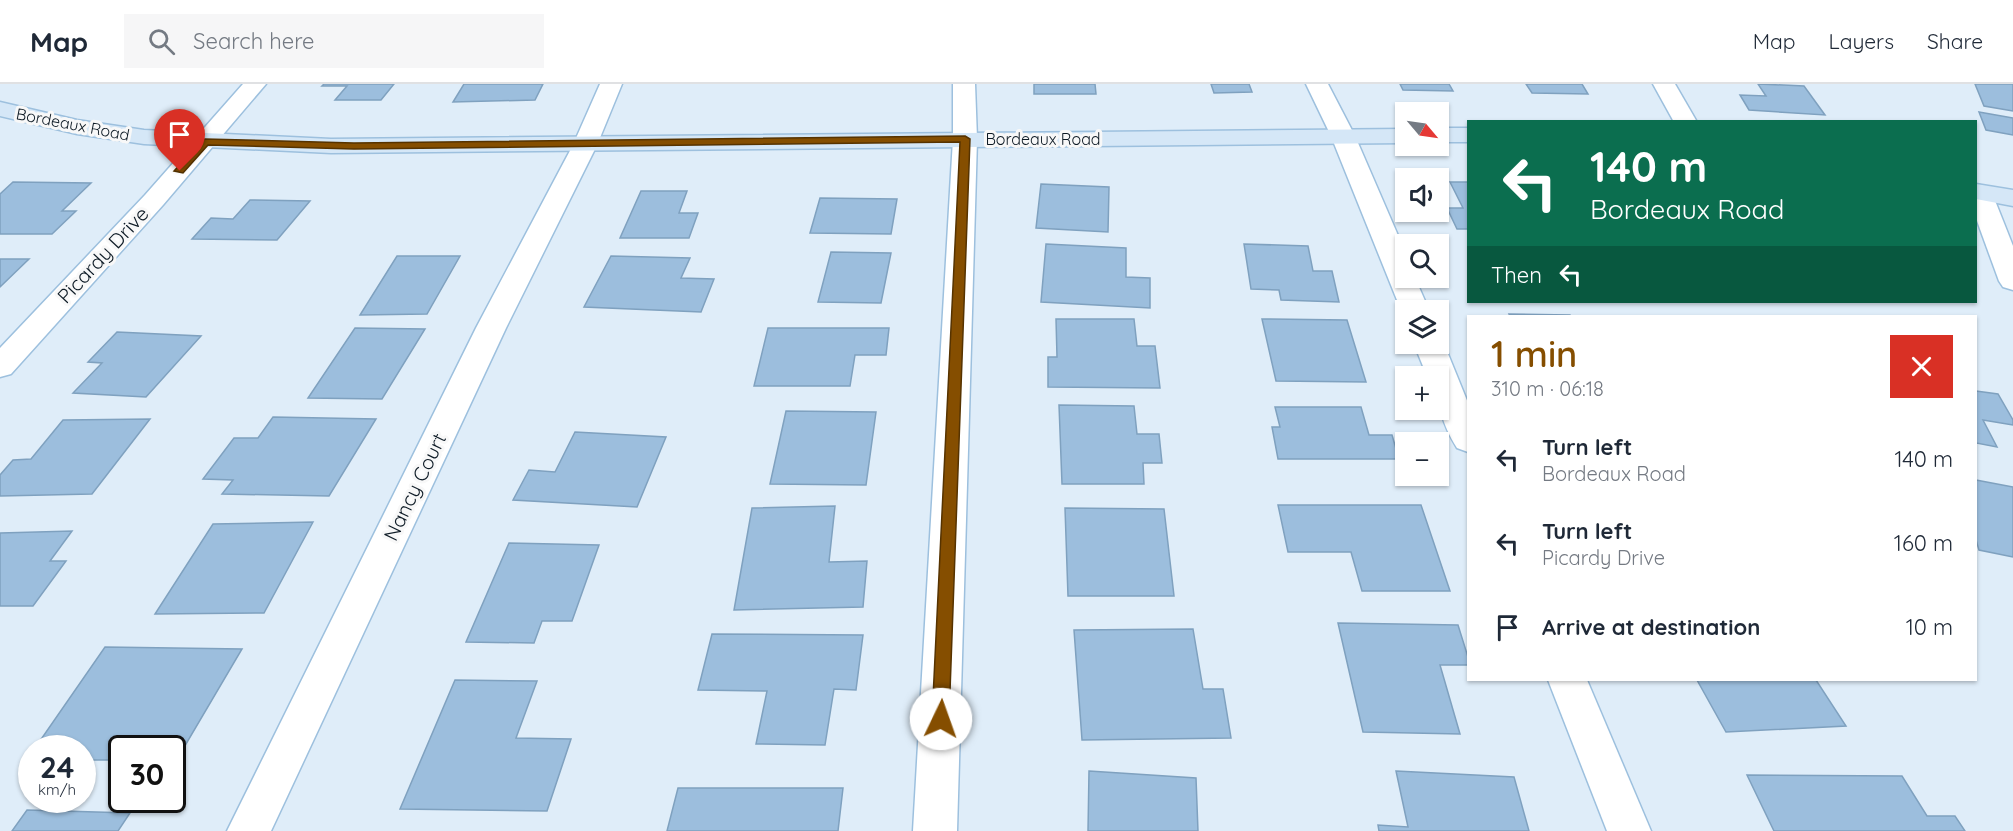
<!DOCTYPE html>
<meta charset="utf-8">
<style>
:root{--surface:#fff;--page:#f6f6f7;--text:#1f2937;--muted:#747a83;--line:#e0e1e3;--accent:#854e00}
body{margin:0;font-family:Quicksand,sans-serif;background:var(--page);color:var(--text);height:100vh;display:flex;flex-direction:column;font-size:22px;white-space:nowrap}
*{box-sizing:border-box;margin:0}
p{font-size:20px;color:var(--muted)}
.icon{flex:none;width:33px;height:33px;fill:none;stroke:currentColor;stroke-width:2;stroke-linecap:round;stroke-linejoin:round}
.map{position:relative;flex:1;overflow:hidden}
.details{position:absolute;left:1467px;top:231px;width:510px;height:366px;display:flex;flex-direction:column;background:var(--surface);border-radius:0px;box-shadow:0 2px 4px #0004}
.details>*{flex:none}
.top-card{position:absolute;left:1467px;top:36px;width:510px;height:183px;border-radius:0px;box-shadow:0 2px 4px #0004;background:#0b6e4f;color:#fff;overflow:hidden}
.needle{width:39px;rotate:119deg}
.buttons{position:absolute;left:1395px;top:18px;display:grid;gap:12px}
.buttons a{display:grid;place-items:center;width:54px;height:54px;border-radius:0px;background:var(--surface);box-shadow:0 2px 4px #0004;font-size:30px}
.speed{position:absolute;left:18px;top:651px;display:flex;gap:12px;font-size:30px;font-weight:700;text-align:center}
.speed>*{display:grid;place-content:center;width:78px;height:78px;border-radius:50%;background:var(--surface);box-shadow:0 2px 4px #0004;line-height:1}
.speed small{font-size:15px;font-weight:400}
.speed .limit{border:3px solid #111;border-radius:9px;background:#fff;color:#111}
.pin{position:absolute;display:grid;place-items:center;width:51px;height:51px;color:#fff;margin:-62px -26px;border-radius:50% 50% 50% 0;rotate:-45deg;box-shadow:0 0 6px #0007}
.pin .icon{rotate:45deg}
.me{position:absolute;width:66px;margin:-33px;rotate:3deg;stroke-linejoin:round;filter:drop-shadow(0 0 4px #0008)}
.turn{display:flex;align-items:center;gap:21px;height:126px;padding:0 24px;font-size:27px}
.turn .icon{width:78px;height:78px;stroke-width:2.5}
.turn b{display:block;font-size:42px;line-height:51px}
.then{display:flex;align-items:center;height:57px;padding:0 24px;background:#0003;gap:12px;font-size:22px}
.round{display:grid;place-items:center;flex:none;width:63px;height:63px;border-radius:0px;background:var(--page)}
.head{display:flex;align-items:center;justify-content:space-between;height:102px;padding:0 24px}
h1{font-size:36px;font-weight:600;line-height:45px;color:var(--accent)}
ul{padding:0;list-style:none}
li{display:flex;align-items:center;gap:18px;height:84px;padding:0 24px}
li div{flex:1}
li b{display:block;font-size:22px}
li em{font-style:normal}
header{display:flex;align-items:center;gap:36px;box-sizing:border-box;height:84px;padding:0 30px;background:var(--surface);border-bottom:2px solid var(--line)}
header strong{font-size:28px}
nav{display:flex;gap:33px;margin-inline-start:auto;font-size:21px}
.search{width:420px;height:54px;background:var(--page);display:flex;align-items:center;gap:15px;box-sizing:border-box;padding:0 21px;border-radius:0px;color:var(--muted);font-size:22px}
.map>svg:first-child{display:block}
.building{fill:#9cbedd;stroke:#7fa1bf;stroke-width:1.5}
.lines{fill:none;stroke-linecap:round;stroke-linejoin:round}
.street-casing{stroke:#9dc0de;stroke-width:3}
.secondary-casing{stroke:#9dc0de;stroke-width:3}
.street{fill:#fff;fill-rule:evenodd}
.secondary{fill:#d5e7f7;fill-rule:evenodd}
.route{fill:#854e00;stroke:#563300;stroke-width:1.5}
.labels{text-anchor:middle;stroke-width:6;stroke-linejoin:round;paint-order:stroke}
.far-street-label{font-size:16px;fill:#0d1a25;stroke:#f8f8f8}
.street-label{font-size:20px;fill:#0d1a25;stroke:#f8f8f8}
</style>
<header>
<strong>Map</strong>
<div class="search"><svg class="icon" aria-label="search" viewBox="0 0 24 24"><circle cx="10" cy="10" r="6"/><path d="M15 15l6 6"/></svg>Search here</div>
<nav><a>Map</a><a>Layers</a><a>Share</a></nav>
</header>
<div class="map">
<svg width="2013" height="747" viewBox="0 0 2013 747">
<rect width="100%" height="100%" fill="#dfedf9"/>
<g class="building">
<path d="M324 0H394L381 16H335L347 2H322Z"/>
<path d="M464 0H543L535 16 453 18Z"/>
<path d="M1034 0H1095L1096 10H1034Z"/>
<path d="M1211 0H1249L1252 8 1214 9Z"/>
<path d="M1400 0H1449L1453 7 1403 6Z"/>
<path d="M1526 0H1582L1588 10 1532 9Z"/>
<path d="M1758 0 1804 2 1825 31 1749 26 1740 11 1766 12Z"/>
<path d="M1975 0H2013V27L1984 22Z"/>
<path d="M1979 28 2013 34V51L1986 46Z"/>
<path d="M13 98 91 99 62 127H76L52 150H0V110Z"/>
<path d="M1450 98H1468V145H1457L1447 124H1463Z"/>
<path d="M1041 100 1109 103 1108 148 1036 144Z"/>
<path d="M641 107H687L679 129H698L689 154H620Z"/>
<path d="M820 114 897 115 891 150 810 149Z"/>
<path d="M250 116 310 117 277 156 192 155 211 134 233 135Z"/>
<path d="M1046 160 1126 164V193L1150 194V224L1041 218Z"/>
<path d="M1244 160 1308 162 1313 187H1332L1339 218 1281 216 1279 206 1251 205Z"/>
<path d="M831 168 891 169 881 219 818 218Z"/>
<path d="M397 172H460L427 230 360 231Z"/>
<path d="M611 172 690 174 681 194 714 195 701 228 584 223Z"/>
<path d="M0 175H29L0 203Z"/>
<path d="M1509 230 1570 231 1571 232H1510Z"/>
<path d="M1056 235H1134L1137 262H1155L1160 304 1048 303V273H1057Z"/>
<path d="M1262 235 1347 236 1366 298 1276 297Z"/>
<path d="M355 244 425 245 382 315 308 314Z"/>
<path d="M768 244H889L886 271H855L850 302H754Z"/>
<path d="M117 248 201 252 146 313 73 309 102 279 88 278Z"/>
<path d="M1976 307 1998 310 2013 336V341L1983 336 1997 363 1976 359Z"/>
<path d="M1059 321 1134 322 1137 350H1159L1162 379H1143L1144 400H1062Z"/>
<path d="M1275 323H1361L1369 351H1392L1399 375H1278L1272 343H1280Z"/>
<path d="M786 327 876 328 866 401 770 400Z"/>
<path d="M273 333 376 335 329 412 222 410 233 396 203 395 234 354H258Z"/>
<path d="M150 335 92 410 0 412V391L13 376 31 375 63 336Z"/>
<path d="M575 348 666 353 637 423 513 416 529 386 555 388Z"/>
<path d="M1976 396 2013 403V473L1979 466 1976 456Z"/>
<path d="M1278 421H1421L1450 507H1362L1351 468H1288Z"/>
<path d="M835 422 829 478 867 477 863 523 734 526 752 424Z"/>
<path d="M1065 424 1164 425 1174 512H1068Z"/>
<path d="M313 438 264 529 155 530 213 440Z"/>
<path d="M72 447 50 477H66L33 522H0V449Z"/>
<path d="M509 459 599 461 572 537H542L534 559 466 558Z"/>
<path d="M1338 539 1458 541 1468 573V581H1440L1460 650 1363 648Z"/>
<path d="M1193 545 1203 605H1223L1231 654 1082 656 1074 546Z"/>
<path d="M712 550 863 551 856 606 834 605 825 661 756 660 767 607 698 606Z"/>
<path d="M105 563 242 565 176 677H172V664H122V676H82V664H35Z"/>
<path d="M455 596 537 597 516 654 571 655 547 727 400 725Z"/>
<path d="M1697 596H1816L1846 642 1726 648Z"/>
<path d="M1089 687 1196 694 1198 747H1088Z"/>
<path d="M1396 687 1514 693 1529 747H1379L1378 741 1408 743Z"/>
<path d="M1747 691 1902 692 1927 732H1955L1965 747H1774Z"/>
<path d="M678 704H843L838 747H667Z"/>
<path d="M27 726 130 729 118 747H12Z"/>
</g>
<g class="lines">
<defs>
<g id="street">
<path d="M243 0H266L163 121 11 290 0 293V264L145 111Z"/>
<path d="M600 0H622L597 61 506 244 271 747H227L476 244 573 61Z"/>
<path d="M953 0H975L977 55 957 747H913L953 55Z"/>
<path d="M1306 0H1328L1355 52 1406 170V194H1415L1429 226H1406V233L1401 226 1331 52Z"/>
<path d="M1653 0H1675L1697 38H1674Z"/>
<path d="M1979 101 1988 104 1992 109 2013 162V206L2003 203 1999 197 1976 134V102Z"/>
<path d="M1438 253 1444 260 1468 319V368L1457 364C1441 338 1438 322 1438 292H1427L1414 260H1438Z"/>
<path d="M1548 596H1587L1651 747H1607Z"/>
</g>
<g id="secondary">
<path d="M0 18 77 36 144 46 331 55 1406 45V59L331 69 144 60 77 50 0 32Z"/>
<rect x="1438" y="44" width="30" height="14"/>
<path d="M1976 100 2013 106V122L1976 115Z"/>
</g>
</defs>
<use href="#street" class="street-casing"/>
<use href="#secondary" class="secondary-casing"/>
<use href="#street" class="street"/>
<use href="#secondary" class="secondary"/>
</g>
<path class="route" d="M965 52 970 55 949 635 947 640 941 642 935 640 932 635 960 58 354 65 208 61 183 89 174 87 202 56 205 55 354 59Z"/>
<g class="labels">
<g class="far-street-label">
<text transform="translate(73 40) rotate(11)" y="6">Bordeaux Road</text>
<text x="1043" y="61">Bordeaux Road</text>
</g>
<g class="street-label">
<text transform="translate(103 171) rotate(-47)" y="7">Picardy Drive</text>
<text transform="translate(415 403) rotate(-64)" y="7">Nancy Court</text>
</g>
</g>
</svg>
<div class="buttons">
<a><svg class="needle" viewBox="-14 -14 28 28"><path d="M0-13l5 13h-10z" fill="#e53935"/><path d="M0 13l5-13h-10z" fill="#747a83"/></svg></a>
<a><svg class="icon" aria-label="sound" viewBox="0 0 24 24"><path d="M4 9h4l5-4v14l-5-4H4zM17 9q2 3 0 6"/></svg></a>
<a><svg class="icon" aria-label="search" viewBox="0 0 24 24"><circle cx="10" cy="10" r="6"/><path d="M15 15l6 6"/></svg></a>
<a><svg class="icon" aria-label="layers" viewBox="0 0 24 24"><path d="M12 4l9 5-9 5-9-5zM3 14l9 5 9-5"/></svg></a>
<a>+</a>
<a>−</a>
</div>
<div class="speed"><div>24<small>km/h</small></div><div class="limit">30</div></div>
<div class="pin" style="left:180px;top:87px;background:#d93025"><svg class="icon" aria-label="arrive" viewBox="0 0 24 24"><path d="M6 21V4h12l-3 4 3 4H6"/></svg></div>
<svg class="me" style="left:941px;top:635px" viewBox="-20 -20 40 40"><circle r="19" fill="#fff"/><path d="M0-13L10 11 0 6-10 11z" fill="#854e00"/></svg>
<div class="top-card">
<div class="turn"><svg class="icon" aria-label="left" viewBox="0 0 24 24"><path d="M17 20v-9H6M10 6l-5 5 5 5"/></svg><div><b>140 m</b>Bordeaux Road</div></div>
<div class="then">Then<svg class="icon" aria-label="left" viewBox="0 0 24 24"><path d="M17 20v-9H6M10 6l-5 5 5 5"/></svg></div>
</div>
<section class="details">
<div class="head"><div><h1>1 min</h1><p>310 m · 06:18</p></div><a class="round" style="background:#d93025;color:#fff"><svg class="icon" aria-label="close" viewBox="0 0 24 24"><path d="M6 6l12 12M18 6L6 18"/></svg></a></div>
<ul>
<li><svg class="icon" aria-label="left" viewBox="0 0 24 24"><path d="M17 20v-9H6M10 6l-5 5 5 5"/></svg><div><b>Turn left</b><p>Bordeaux Road</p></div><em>140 m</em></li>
<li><svg class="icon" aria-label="left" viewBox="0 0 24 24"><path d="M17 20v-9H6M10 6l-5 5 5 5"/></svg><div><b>Turn left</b><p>Picardy Drive</p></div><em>160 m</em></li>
<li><svg class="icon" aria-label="arrive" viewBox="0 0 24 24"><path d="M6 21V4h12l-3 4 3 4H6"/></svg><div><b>Arrive at destination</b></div><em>10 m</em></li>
</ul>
</section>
</div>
